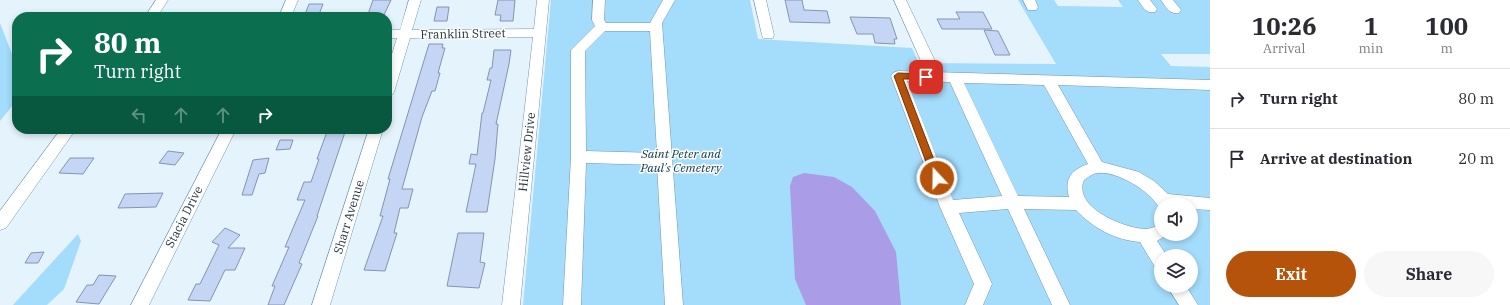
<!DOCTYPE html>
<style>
:root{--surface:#fff;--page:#f7f7f7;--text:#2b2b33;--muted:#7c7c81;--line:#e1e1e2;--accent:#b45309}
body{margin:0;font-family:"IBM Plex Serif",serif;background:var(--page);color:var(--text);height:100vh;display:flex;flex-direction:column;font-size:15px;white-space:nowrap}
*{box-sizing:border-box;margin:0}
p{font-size:13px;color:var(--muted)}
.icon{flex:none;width:22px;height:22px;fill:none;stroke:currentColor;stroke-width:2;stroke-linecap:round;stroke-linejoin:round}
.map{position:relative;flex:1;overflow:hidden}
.details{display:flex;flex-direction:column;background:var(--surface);width:300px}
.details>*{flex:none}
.top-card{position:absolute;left:12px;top:12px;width:380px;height:122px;border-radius:16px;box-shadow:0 2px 6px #0003;background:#0b6e4f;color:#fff;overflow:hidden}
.buttons{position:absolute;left:1154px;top:197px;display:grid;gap:8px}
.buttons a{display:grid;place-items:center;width:44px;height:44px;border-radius:50%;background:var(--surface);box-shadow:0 2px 6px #0003;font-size:20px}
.pin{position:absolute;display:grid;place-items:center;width:34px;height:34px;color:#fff;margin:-17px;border-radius:8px;box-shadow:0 2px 6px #0006}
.me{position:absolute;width:44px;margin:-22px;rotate:339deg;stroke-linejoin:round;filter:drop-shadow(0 0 3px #0008)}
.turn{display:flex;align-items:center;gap:14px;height:84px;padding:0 16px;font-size:18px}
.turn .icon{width:52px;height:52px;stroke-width:2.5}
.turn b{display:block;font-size:28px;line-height:34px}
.lanes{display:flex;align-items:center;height:38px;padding:0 16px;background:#0003;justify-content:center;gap:20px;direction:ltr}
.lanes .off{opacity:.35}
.eta{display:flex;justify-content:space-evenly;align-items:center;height:68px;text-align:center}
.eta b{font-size:24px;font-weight:800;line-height:28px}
.button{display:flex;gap:8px;margin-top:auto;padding:8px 16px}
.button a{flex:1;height:46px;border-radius:24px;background:var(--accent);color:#fff;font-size:16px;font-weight:800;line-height:46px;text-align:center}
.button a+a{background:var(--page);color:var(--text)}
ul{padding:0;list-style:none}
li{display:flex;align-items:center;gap:12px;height:60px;padding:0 16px;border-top:1px solid var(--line)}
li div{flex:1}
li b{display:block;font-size:15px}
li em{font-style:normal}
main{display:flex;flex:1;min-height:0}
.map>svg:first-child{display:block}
.green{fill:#a4dcfb;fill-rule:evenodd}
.water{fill:#aa9ce7}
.building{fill:#c5d6f5;stroke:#8494b1}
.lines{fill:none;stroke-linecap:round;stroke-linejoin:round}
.minor-casing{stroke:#7597a9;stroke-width:1}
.minor{fill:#fff;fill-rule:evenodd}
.route{fill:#b45309;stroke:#753606}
.labels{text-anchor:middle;stroke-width:3;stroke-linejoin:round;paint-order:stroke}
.street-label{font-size:12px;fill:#27353d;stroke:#fff}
.park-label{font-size:12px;font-style:italic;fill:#0b3447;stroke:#fff}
</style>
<main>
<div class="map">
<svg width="1210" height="305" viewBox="0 0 1210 305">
<rect width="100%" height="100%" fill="#e5f3fc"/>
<g class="green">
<path d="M551 0H750L758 39 912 48 919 63 1056 64 1018 0H1054L1058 6 1123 7 1118 0H1210V54H1161L1171 66 1210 67V305H523ZM1161 204H1191V234H1161ZM1161 256H1191V286H1161Z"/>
<path d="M0 23 17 67V100L0 121Z"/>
<path d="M78 234 81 241 64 289 47 305H13Z"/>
</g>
<path class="water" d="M804 173 834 177 852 187 875 211 896 252 901 305H806L795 279 790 186 793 177Z"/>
<g class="building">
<path d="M373 0H391L383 17H367Z"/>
<path d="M498 0H515L513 21H500L501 15H495Z"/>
<path d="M785 0H802L804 10 827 11 830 23 790 22Z"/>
<path d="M309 4H323L318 17H304Z"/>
<path d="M437 7H449L447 21H434Z"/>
<path d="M956 12H983L992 29H942L937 19H960Z"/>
<path d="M850 17 890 18 897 39H894L895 44 875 43 873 34H857Z"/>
<path d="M984 30 998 31 1010 55H995Z"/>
<path d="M429 44H443L442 48H445L438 73H440L435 91H432L422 117 402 189H413L408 208H400L394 233H397L385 271 364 270 383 216H380L390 179H388Z"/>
<path d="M494 50H511L509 64 496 124H498L495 159 487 212H466L476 164H469L471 154 477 155 482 113H483L491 80H487L490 68H492Z"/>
<path d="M328 129H346L317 216H318L299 263 302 264 284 305H268L275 286H272L289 247H285L305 200H297L304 182H311L319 159H317Z"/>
<path d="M280 140H293L290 149 276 150Z"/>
<path d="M168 151 184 153 175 165 159 163Z"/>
<path d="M70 158H94L83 174 59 173Z"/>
<path d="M269 158 265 173 259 174 252 195H242L253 160Z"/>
<path d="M163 193 156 207 118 208 125 194Z"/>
<path d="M225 228 240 235 228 248H245L235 270H225L210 301 188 300 196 284H200L219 245 212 242Z"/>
<path d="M458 233H484L480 262 485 263 479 288 447 286Z"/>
<path d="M44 252 38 263H25L31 253Z"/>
<path d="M99 275 116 276 99 304 76 302 87 285H93Z"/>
</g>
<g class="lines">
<defs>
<g id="minor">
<path d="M156 0H168L157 17H145Z"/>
<path d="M286 0H298L291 17H279Z"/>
<path d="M409 0H421L412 30 534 29 537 0H549L520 305H502L533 37 410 38 394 92 392 95 387 97V70L397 38H387V30H400Z"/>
<path d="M593 0H605L604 20 606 23H650L663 0H675L662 23 683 305H665L657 165 586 163 581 305H563L571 157V50L595 26 592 20ZM605 31H650L657 153 586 151 585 51Z"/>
<path d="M754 0H766L774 35 773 38H763L762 35Z"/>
<path d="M894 0H906L935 61 933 64 928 65 923 64 921 61Z"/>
<path d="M1023 0H1035L1038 7 1036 10H1028Z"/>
<path d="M1138 0H1150L1157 9 1155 12C1146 14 1143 7 1138 0Z"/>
<path d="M1161 0H1173L1181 10 1179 13C1170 15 1166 7 1161 0Z"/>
<path d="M898 71 1210 80V90L1058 85 1102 162 1139 172 1154 181 1168 194 1210 198V210L1191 209V204H1161L1160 209C1151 191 1117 171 1098 173 1093 173 1087 178 1084 180 1072 208 1126 229 1146 229 1151 229 1156 226 1161 224V234H1168L1157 241 1167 256H1161V269L1155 267 1140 242C1115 240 1093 228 1076 210L1024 209 1070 305H1052L1008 209 959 213 992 284 983 305H965L974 284 940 207 891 76 893 73ZM907 81 950 82 1002 196 953 200ZM964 83 1044 85 1088 164C1071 170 1064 179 1069 197L1018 196Z"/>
<path d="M61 129H76L6 228 0 230V211Z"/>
<path d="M222 129H236L149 305H131Z"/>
<path d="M369 129H383L330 305H312Z"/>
<path d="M1167 286H1186L1198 305H1179Z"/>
</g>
</defs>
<use href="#minor" class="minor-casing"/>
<use href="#minor" class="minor"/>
</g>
<path class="route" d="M898 73 926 74 931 77 926 79H903L941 178 940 180 937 181 932 178 894 76Z"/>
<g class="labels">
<g class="street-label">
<text transform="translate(463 34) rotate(-1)" y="4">Franklin Street</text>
<text transform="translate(527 152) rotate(-84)" y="4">Hillview Drive</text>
<text transform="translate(184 217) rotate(-63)" y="4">Stacia Drive</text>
<text transform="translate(349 217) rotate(-73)" y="4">Sharr Avenue</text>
</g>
<g class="park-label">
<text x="681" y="158">Saint Peter and<tspan x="681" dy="14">Paul's Cemetery</tspan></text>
</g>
</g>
</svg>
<div class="buttons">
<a><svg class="icon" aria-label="sound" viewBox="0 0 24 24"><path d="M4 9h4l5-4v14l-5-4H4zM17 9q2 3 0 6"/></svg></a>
<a><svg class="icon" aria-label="layers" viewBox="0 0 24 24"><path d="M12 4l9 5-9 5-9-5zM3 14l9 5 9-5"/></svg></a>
</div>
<div class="pin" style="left:926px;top:77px;background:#d93025"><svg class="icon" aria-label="arrive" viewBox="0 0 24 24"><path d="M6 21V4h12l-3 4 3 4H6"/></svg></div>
<svg class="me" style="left:937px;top:178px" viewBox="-20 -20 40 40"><circle r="17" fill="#b45309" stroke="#fff" stroke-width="3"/><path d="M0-11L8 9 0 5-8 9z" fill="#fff"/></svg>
<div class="top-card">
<div class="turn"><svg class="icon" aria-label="right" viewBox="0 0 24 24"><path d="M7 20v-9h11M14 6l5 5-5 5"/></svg><div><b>80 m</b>Turn right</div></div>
<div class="lanes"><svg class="icon off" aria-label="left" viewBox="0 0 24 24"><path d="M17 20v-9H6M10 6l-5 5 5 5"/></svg><svg class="icon off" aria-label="ahead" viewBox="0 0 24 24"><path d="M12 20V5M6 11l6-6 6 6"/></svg><svg class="icon off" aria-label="ahead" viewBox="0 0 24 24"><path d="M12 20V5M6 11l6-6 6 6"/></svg><svg class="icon" aria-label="right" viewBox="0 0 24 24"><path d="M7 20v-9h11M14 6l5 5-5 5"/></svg></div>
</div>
</div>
<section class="details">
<div class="eta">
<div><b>10:26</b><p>Arrival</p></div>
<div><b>1</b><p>min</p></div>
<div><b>100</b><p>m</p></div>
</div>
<ul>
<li><svg class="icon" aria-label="right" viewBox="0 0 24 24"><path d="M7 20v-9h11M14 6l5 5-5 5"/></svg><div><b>Turn right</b></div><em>80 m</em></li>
<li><svg class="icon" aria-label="arrive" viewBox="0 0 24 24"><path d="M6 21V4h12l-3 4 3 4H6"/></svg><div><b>Arrive at destination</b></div><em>20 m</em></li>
</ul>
<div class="button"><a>Exit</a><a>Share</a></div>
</section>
</main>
